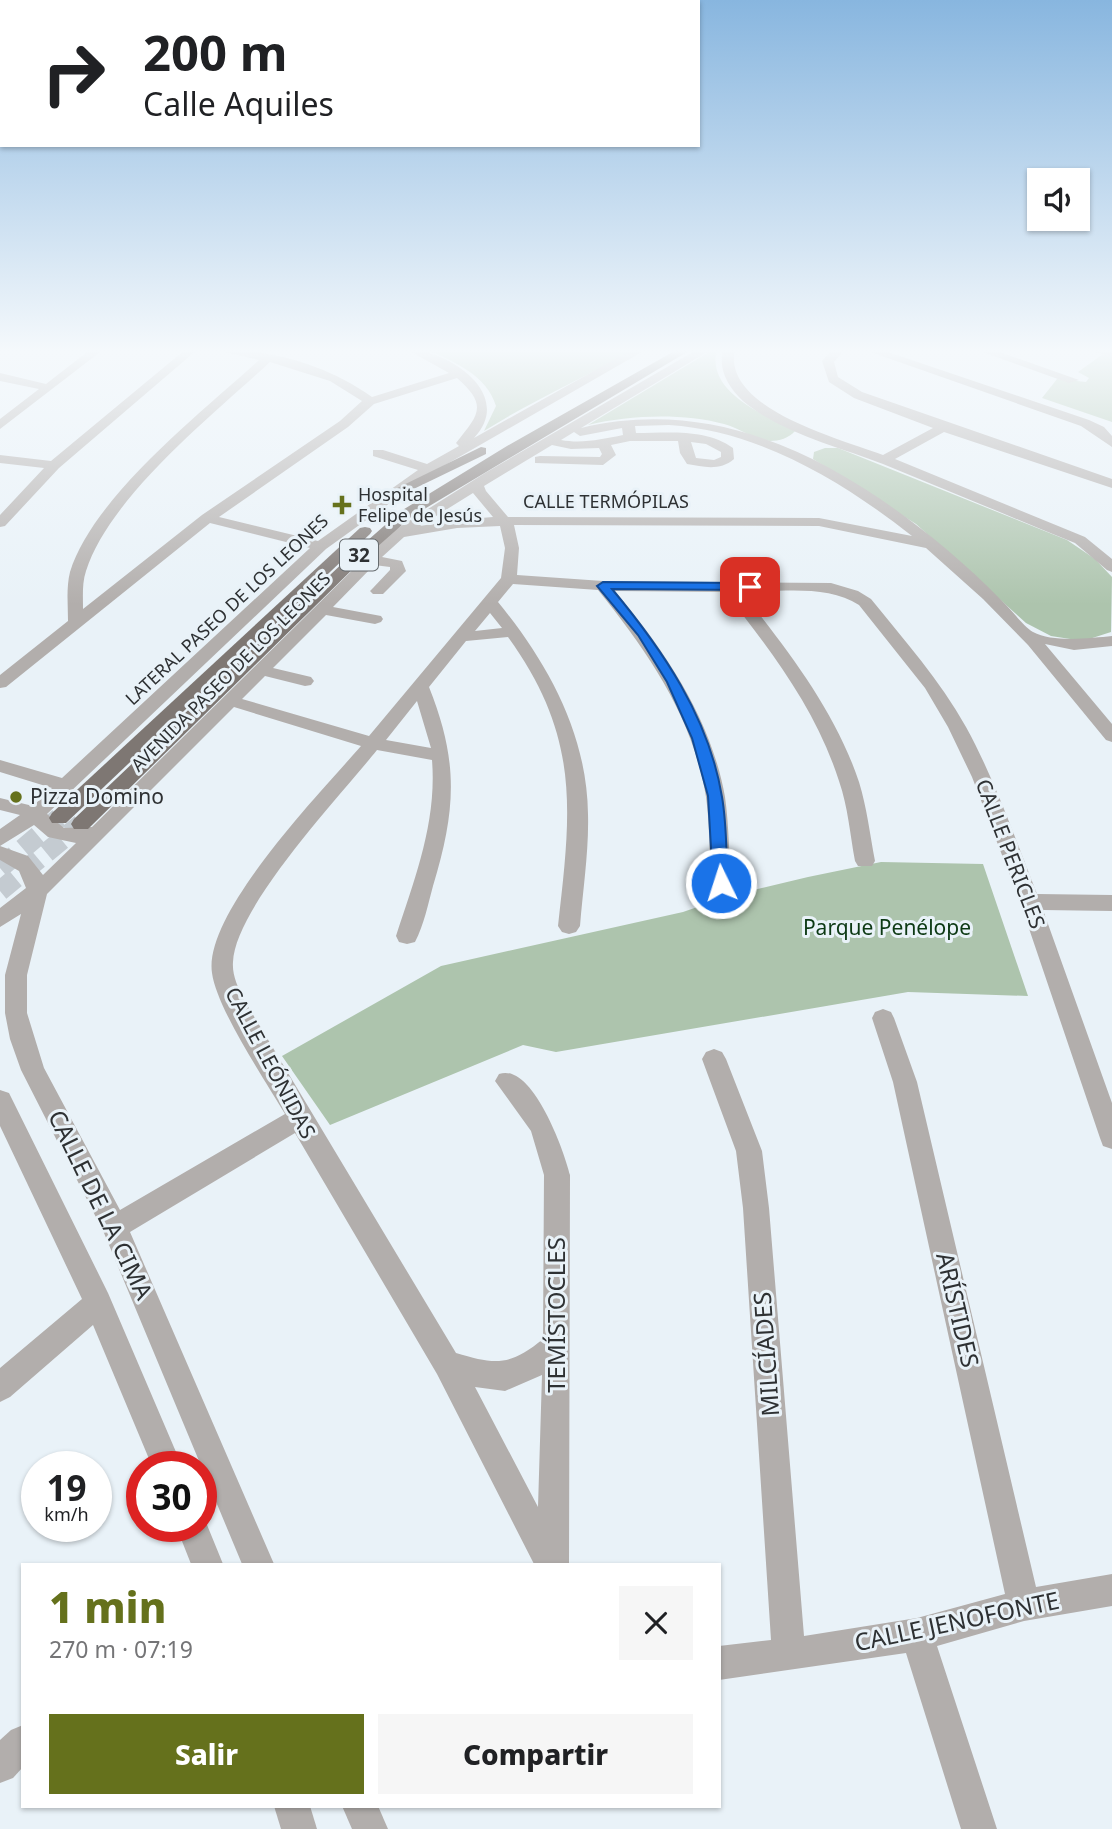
<!DOCTYPE html>
<html lang="es">
<meta charset="utf-8">
<style>
:root{--surface:#fff;--page:#f6f6f6;--text:#202124;--muted:#757577;--accent:#65711c}
body{margin:0;font-family:"Noto Sans",sans-serif;background:var(--page);color:var(--text);height:100vh;display:flex;flex-direction:column;font-size:26px;white-space:nowrap}
*{box-sizing:border-box;margin:0}
p{font-size:23px;color:var(--muted)}
.icon{flex:none;width:38px;height:38px;fill:none;stroke:currentColor;stroke-width:2;stroke-linecap:round;stroke-linejoin:round}
.map{position:relative;flex:1;overflow:hidden}
.panel{position:absolute;left:21px;top:1563px;width:700px;height:245px;display:flex;flex-direction:column;background:var(--surface);border-radius:0px;box-shadow:0 2px 5px #0004}
.panel>*{flex:none}
.hud{position:absolute;left:0px;top:0px;width:700px;height:147px;box-shadow:0 2px 5px #0004;background:#fff;color:var(--text);overflow:hidden}
.fabs{position:absolute;left:1027px;top:168px;display:grid;gap:14px}
.fabs a{display:grid;place-items:center;width:63px;height:63px;border-radius:0px;background:var(--surface);box-shadow:0 2px 5px #0004;font-size:35px}
.speed{position:absolute;left:21px;top:1451px;display:flex;gap:14px;font-size:35px;font-weight:700;text-align:center}
.speed>*{display:grid;place-content:center;width:91px;height:91px;border-radius:50%;background:var(--surface);box-shadow:0 2px 5px #0004;line-height:1}
.speed small{font-size:18px;font-weight:400}
.speed .limit{border:10px solid #d22;background:#fff;color:#111}
.pin{position:absolute;display:grid;place-items:center;width:60px;height:60px;color:#fff;margin:-30px;border-radius:14px;box-shadow:0 4px 10px #0006}
.me{position:absolute;width:77px;margin:-38px;rotate:356deg;stroke-linejoin:round;filter:drop-shadow(0 0 5px #0008)}
.turn{display:flex;align-items:center;gap:24px;height:147px;padding:0 28px;font-size:32px}
.turn .icon{width:91px;height:91px;stroke-width:2.5}
.turn b{display:block;font-size:49px;line-height:60px}
.round{display:grid;place-items:center;flex:none;width:74px;height:74px;border-radius:0px;background:var(--page)}
.summary{display:flex;align-items:center;justify-content:space-between;height:119px;padding:0 28px}
h1{font-size:42px;font-weight:800;line-height:52px;color:var(--accent)}
.action{display:flex;gap:14px;margin-top:auto;padding:14px 28px}
.action a{flex:1;height:80px;border-radius:0px;background:var(--accent);color:#fff;font-size:28px;font-weight:800;line-height:80px;text-align:center}
.action a+a{background:var(--page);color:var(--text)}
.map>svg:first-child{display:block}
.green{fill:#adc4ad}
.lines{fill:none;stroke-linecap:round;stroke-linejoin:round}
.major-tunnel{stroke:#c4cbd1;stroke-width:20;stroke-dasharray:20 10;stroke-linecap:butt}
.minor{fill:#b2aeac;fill-rule:evenodd}
.major{fill:#7e7773;fill-rule:evenodd}
.route{fill:#1a73e8;stroke:#114b97;stroke-width:2}
.poi-dot{fill:#65711c;stroke:#e9f2f8;stroke-width:2.5}
.labels{text-anchor:middle;stroke-width:6;stroke-linejoin:round;paint-order:stroke}
.far-poi-label{font-size:18px;fill:#2e3133;stroke:#e9f2f8;text-anchor:start}
.far-street-label{font-size:18px;fill:#2e3133;stroke:#e9f2f8}
.shield{fill:#e9f2f8;stroke:#666b6e;stroke-width:2}
.shield-label{font-size:19px;font-weight:bold;fill:#2e3133}
.poi-label{font-size:21px;fill:#2e3133;stroke:#e9f2f8;text-anchor:start}
.street-label{font-size:21px;fill:#2e3133;stroke:#e9f2f8}
.park-label{font-size:21px;fill:#0c3913;stroke:#e9f2f8}
.near-street-label{font-size:24px;fill:#2e3133;stroke:#e9f2f8}
</style>
<div class="map">
<svg width="1112" height="1829" viewBox="0 0 1112 1829">
<rect width="100%" height="100%" fill="#e9f2f8"/>
<g class="green">
<path d="M425 349H636C586 377 533 400 484 431L496 406C487 375 453 361 425 349Z"/>
<path d="M714 349H717C705 393 766 415 795 431 789 438 779 441 770 441 755 440 739 428 724 424 682 413 630 415 588 425Z"/>
<path d="M1103 354 1112 356V422L1042 398 1057 379 1086 382 1089 378 1078 372Z"/>
<path d="M825 448H838L1067 540 1095 559 1112 577 1111 632 1083 641 1051 636 1026 623 916 524 813 459 814 452Z"/>
<path d="M881 862 983 864 1028 996 908 992 556 1052 523 1045 330 1125 282 1056 441 966 683 912 732 895 808 877Z"/>
</g>
<g class="lines">
<g class="major-tunnel">
<path d="M0 868 59 818"/>
<path d="M0 891 81 824"/>
</g>
<g class="minor">
<path d="M91 349H104L0 429V419L39 389 0 381V373L46 384Z"/>
<path d="M186 349H198L59 468 5 526 0 527V515L44 468 0 463V455L51 461Z"/>
<path d="M211 349C268 349 324 363 372 397L449 373 406 349C446 349 516 393 474 438L633 349H647L433 472 326 549 47 814 64 828 92 827 390 533 485 473 698 349H712L581 428C720 395 840 461 945 548 965 565 985 583 1003 602 1012 610 1023 626 1033 632 1053 643 1091 638 1112 636V646L1074 650 1045 644 1112 724V742L1106 740 1028 645 983 599 926 548 819 526 514 525 519 548 517 575 603 581 831 583 858 591 871 599C904 640 940 680 966 727 995 780 1015 838 1037 894L1112 895V911L1043 910 1112 1103V1149L1103 1146 1100 1138 1020 902 972 777 948 727 925 688 859 605C827 584 779 592 742 592 788 651 835 710 859 782 867 808 870 835 875 861L872 866H858L855 861C850 834 848 807 839 781 816 709 771 651 725 592L615 591C665 651 711 718 725 797 729 825 729 855 731 883L728 888 721 890 714 888 711 883C709 855 710 825 706 797 693 717 648 652 598 590L513 584 498 602C547 662 587 733 588 814 589 851 583 889 580 926L576 932 569 934 562 932 558 926C571 811 581 738 508 637L466 641 429 687C459 762 456 810 433 886 428 904 424 925 415 942L407 944 399 942 396 936C415 878 437 822 432 760L377 750C341 795 235 907 233 962 232 975 238 987 243 998L456 1353C496 1365 510 1366 543 1339L544 1175 531 1131 495 1081 499 1074C532 1062 564 1150 570 1175L569 1564H534L437 1374 295 1133 130 1232 274 1564H242L104 1233 21 1070 10 1039 5 1013V975L21 914 0 927V908L26 888 19 871 0 860V846L28 856 43 875 76 843 48 837 34 825 0 846V829L20 815 0 810V798L33 806 52 788 0 772V760L62 778 310 548 210 523 6 687 0 688V675L68 621C68 605 66 588 70 572 93 497 201 413 259 360ZM270 362 330 381 362 401 340 421 202 515 83 609C83 596 82 583 86 571 110 496 213 415 270 362ZM457 378C489 406 478 415 456 443L459 446 427 464 383 450H373V456L418 470 318 541 219 517 348 427 374 404ZM669 425C760 431 842 481 912 536L819 518 508 517 486 491 484 486 552 445 571 449 599 448 602 454 600 457 540 456 535 457V463L603 465 616 455 611 445 630 441H678L680 453 687 464C704 467 720 471 734 459L733 448C706 428 667 433 636 433L635 426ZM622 428 623 435C603 439 582 444 561 440L574 432 580 436ZM691 442 706 444 721 452V457L714 460 696 458ZM473 493 493 517 457 520 420 526ZM500 526 505 548 501 578 369 736 242 699 265 676 305 686 311 685 314 681 311 677 273 668 326 615 375 624 381 622 383 619 381 616 333 607 374 565 390 567V570L373 588 370 591 373 594H383L406 571 402 561 382 557 404 537 457 528ZM490 613 502 628 475 631ZM417 701 431 748 386 740ZM234 707 361 746C322 791 203 913 212 973 217 1009 265 1080 285 1114L120 1210 44 1068 27 1013V975L47 894ZM542 1375 538 1507 475 1387 505 1391Z"/>
<path d="M723 349H735C721 409 842 439 883 455L933 428 854 398 829 382 822 361 833 349H845L834 362 838 377 862 392 1112 479V488L944 432 895 459 1085 537 1112 559V572L1107 570 1075 543C1011 517 947 490 883 464 837 446 781 433 743 401 728 387 718 370 723 349Z"/>
<path d="M862 349H879L1089 420 1104 427 1112 436V447L1081 426Z"/>
<path d="M974 349H991L1079 380 1069 383Z"/>
<path d="M1091 349 1112 350V357L1092 351Z"/>
<path d="M883 1009 891 1012 894 1018 917 1082 1036 1587 1112 1574V1606L1024 1621 937 1646 997 1829H961L906 1653 719 1680V1646L771 1640 743 1208 736 1151 702 1059 706 1052 714 1049 722 1052 726 1059 762 1151 769 1208 804 1636 917 1618 1005 1594 893 1082 872 1018 875 1012Z"/>
<path d="M0 1090 9 1093 108 1293 182 1466H152L93 1325 10 1397 0 1402V1368L82 1299 0 1126Z"/>
<path d="M201 1514 203 1515 223 1564H191L176 1526H201Z"/>
<path d="M23 1725V1767L13 1778 0 1783V1740L11 1730Z"/>
<path d="M274 1806H310L317 1829H281Z"/>
<path d="M342 1806H378L388 1829H352Z"/>
</g>
<g class="major">
<path d="M678 349H692L411 517 360 562 88 829H74L71 824 74 819 350 556 401 511 507 446Z"/>
<path d="M481 447 486 448V454L395 498 390 499 383 495Z"/>
<path d="M365 527 370 528 372 531 370 534 66 823H52L49 818 52 813 360 528Z"/>
</g>
</g>
<linearGradient id="sky" x2="0" y2="1"><stop stop-color="#88b6df"/><stop offset="0.58" stop-color="#f5f9fc"/><stop offset="1" stop-color="#f5f9fc" stop-opacity="0"/></linearGradient>
<rect width="1112" height="605" fill="url(#sky)"/>
<path class="route" d="M603 582 750 583 756 587 750 590 612 589C662 649 709 717 722 797 727 825 726 855 728 883L726 887 721 889 713 883 708 796 692 738 667 682 638 635 597 586Z"/>
<g class="poi-dot">
<path d="M338.5 494.5h7v7h7v7h-7v7h-7v-7h-7v-7h7z"/>
<circle cx="16" cy="797" r="7"/>
</g>
<g class="labels">
<g class="far-poi-label">
<text x="358" y="501">Hospital<tspan x="358" dy="21">Felipe de Jesús</tspan></text>
</g>
<g class="far-street-label">
<text x="606" y="508">CALLE TERMÓPILAS</text>
<text transform="translate(227 610) rotate(-43)" y="6">LATERAL PASEO DE LOS LEONES</text>
<text transform="translate(231 672) rotate(-45)" y="6">AVENIDA PASEO DE LOS LEONES</text>
</g>
<rect class="shield" x="340" y="539.5" width="38" height="31" rx="5"/>
<g class="shield-label">
<text x="359" y="562">32</text>
</g>
<g class="poi-label">
<text x="30" y="804">Pizza Domino</text>
</g>
<g class="street-label">
<text transform="translate(1010 854) rotate(69)" y="7">CALLE PERICLES</text>
<text transform="translate(270 1063) rotate(62)" y="7">CALLE LEÓNIDAS</text>
</g>
<g class="park-label">
<text x="887" y="935">Parque Penélope</text>
</g>
<g class="near-street-label">
<text transform="translate(100 1205) rotate(64)" y="8">CALLE DE LA CIMA</text>
<text transform="translate(957 1310) rotate(77)" y="8">ARÍSTIDES</text>
<text transform="translate(557 1315) rotate(-90)" y="8">TEMÍSTOCLES</text>
<text transform="translate(767 1354) rotate(-94)" y="8">MILCÍADES</text>
<text transform="translate(957 1622) rotate(-12)" y="8">CALLE JENOFONTE</text>
</g>
</g>
</svg>
<div class="fabs">
<a><svg class="icon" aria-label="sound" viewBox="0 0 24 24"><path d="M4 9h4l5-4v14l-5-4H4zM17 9q2 3 0 6"/></svg></a>
</div>
<div class="speed"><div>19<small>km/h</small></div><div class="limit">30</div></div>
<div class="pin" style="left:750px;top:587px;background:#d93025"><svg class="icon" aria-label="arrive" viewBox="0 0 24 24"><path d="M6 21V4h12l-3 4 3 4H6"/></svg></div>
<svg class="me" style="left:721px;top:883px" viewBox="-20 -20 40 40"><circle r="17" fill="#1a73e8" stroke="#fff" stroke-width="3"/><path d="M0-11L8 9 0 5-8 9z" fill="#fff"/></svg>
<div class="hud">
<div class="turn"><svg class="icon" aria-label="right" viewBox="0 0 24 24"><path d="M7 20v-9h11M14 6l5 5-5 5"/></svg><div><b>200 m</b>Calle Aquiles</div></div>
</div>
<section class="panel">
<div class="summary"><div><h1>1 min</h1><p>270 m · 07:19</p></div><a class="round"><svg class="icon" aria-label="close" viewBox="0 0 24 24"><path d="M6 6l12 12M18 6L6 18"/></svg></a></div>
<div class="action"><a>Salir</a><a>Compartir</a></div>
</section>
</div>
